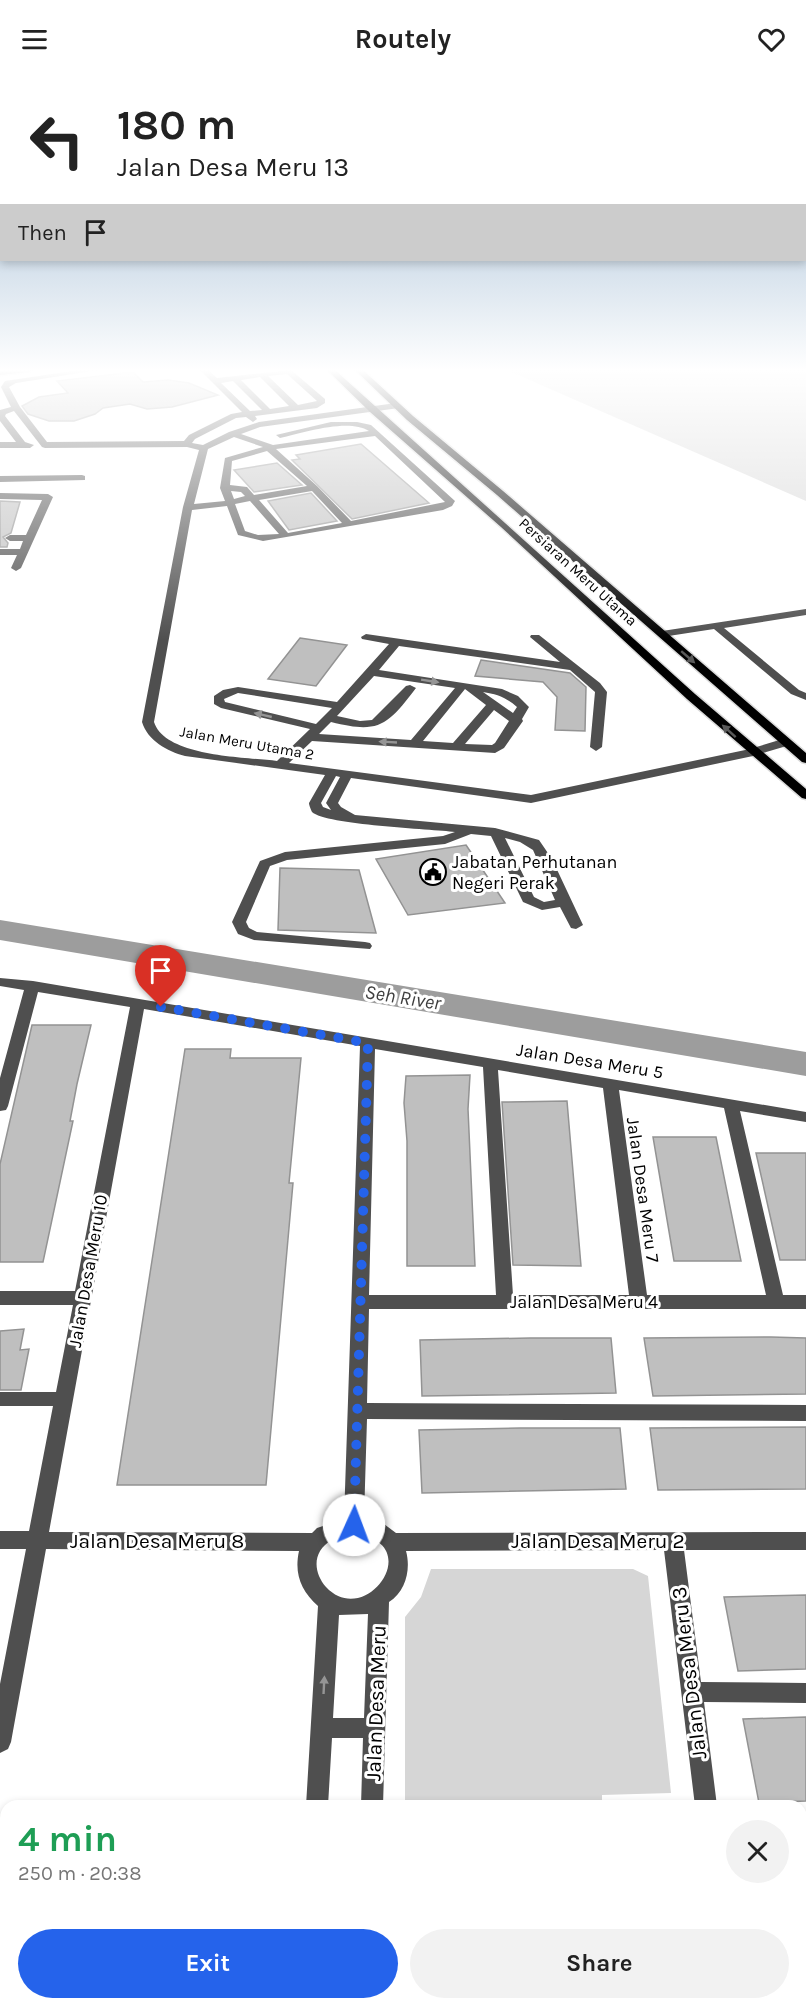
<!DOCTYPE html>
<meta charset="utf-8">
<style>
:root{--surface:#fff;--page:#f2f2f2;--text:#222;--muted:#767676;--accent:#2563eb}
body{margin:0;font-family:Karla,sans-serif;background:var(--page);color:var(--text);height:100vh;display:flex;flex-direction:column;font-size:22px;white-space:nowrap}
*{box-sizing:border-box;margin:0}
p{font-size:20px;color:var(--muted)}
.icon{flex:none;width:33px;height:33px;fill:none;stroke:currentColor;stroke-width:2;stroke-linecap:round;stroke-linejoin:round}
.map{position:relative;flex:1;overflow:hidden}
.sheet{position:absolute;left:0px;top:1722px;width:807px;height:210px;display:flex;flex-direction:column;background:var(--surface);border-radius:18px 18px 0 0;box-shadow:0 3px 9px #0003}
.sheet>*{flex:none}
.top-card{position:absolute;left:0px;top:0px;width:807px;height:183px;box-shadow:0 3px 9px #0003;background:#fff;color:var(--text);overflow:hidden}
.pin{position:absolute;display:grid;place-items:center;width:51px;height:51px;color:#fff;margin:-62px -26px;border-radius:50% 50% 50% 0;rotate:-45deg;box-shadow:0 0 6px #0007}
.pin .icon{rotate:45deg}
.me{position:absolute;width:66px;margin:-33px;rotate:2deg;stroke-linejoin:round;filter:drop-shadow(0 0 4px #0008)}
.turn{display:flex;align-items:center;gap:21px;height:126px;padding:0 18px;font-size:27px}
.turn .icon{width:78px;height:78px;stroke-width:2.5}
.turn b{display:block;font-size:42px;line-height:51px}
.then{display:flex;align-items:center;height:57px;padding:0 18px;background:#0003;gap:12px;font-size:22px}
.round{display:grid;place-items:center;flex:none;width:63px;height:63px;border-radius:32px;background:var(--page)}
.headline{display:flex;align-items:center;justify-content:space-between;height:102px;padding:0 18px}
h1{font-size:36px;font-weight:700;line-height:45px;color:#1e9e55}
.primary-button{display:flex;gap:12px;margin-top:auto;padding:12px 18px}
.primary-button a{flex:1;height:69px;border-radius:36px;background:var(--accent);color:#fff;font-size:24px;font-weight:700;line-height:69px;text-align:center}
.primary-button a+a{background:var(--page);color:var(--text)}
header{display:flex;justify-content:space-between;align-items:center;height:78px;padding:0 18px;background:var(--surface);font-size:27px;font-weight:700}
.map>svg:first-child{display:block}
.green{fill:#d6d6d6}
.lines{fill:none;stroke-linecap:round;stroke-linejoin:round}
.river{fill:#9d9d9d;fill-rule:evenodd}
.building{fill:#bfbfbf;stroke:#939393;stroke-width:1.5}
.major-casing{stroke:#dbdbdb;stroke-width:3}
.minor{fill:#4f4f4f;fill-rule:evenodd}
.major{fill:#000;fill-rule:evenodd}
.oneway{fill:#595959}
.oneway2{fill:#959595}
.route{stroke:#2563eb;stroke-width:10;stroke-dasharray:0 18}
.labels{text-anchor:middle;stroke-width:6;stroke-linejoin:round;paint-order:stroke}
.far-street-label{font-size:15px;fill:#000;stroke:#fff}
.poi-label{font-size:18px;fill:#000;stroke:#fff;text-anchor:start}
.street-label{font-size:18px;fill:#000;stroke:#fff}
.water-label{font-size:20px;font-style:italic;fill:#3e3e3e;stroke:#fff}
.near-street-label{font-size:21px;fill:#000;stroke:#fff}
</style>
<header><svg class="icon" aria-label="menu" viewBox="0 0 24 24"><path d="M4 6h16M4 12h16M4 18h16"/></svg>Routely<svg class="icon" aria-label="heart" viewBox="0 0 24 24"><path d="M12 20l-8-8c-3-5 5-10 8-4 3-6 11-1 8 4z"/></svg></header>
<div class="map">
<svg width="806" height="1932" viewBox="0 0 806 1932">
<rect width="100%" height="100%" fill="#fff"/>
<g class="green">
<path d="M507 292H806V423Z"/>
<path d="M431 1491H633L648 1498 671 1715 602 1717V1728H405V1539L421 1519Z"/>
</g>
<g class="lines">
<path class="river" d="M0 842 806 974V998L0 862Z"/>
</g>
<g class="building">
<path d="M133 294 143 304 168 302 189 305 218 317 172 329 147 331 130 326 103 330 95 336 74 343H49L28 336 22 328 39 319 68 315 57 303Z"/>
<path d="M361 366 429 425 352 441 292 382 300 381 296 377Z"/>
<path d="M277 385 302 407 254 414 234 392Z"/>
<path d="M311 415 337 443 289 452 268 423Z"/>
<path d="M0 423 20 424 11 455 3 459 8 465 7 469H0Z"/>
<path d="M300 560 347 567 316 608 268 601Z"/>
<path d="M481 582 570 595 586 609 585 653 555 652 557 619 543 604 475 598Z"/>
<path d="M466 767 505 825 408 837 376 781Z"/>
<path d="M280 790 359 792 376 855 278 852Z"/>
<path d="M32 947H91L77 1006 70 1043H73L43 1184H0V1086Z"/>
<path d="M185 971H231L230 980H301L289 1105H293L266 1407H117Z"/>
<path d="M470 997 468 1031 475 1188H407V1063L404 1025 406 998Z"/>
<path d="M567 1023 581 1188 513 1187 502 1024Z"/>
<path d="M653 1059H716L741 1183H674Z"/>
<path d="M756 1075H806V1182H780Z"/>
<path d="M24 1251 20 1272 29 1271 21 1312H0V1253Z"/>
<path d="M771 1259 806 1260V1316L653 1318 644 1260Z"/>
<path d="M530 1260H611L616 1315 422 1318 420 1262Z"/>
<path d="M806 1349V1411L658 1412 650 1350Z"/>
<path d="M520 1350H620L626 1411 422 1415 419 1352Z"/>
<path d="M806 1517V1591L738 1593 724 1519Z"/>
<path d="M806 1639V1723L759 1725 743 1641Z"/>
</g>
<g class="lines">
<defs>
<g id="major">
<path d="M33 292 29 294 0 297V293Z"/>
<path d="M327 292H335L695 616 806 711V721L802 720 687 621 501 449 370 334Z"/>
<path d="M355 292H363L413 338 503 413 806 675V685L802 684 497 417 407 342Z"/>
<rect x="0" y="1853" width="6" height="24"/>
<rect x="801" y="1858" width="5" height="24"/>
<path d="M801 1910H806V1932H795L790 1926H801Z"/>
<path d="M0 1911H6V1926H17L15 1932H0Z"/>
<path d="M402 1926H436L434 1932H399Z"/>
</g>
</defs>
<use href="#major" class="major-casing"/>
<g class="minor">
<path d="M79 292H98L16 305 9 309 20 329 47 364 184 363 189 357 231 336 242 334 200 292H208L217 300 291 292 325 321V325L317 330 255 338 257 341 253 344 246 339 236 340 195 361 192 365 203 367 229 354 259 344 396 325 400 328 399 330 260 349 241 356 273 367 369 353C348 340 303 355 280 360L276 357 331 344H357L371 347 455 423 452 428 443 432 263 463 238 457 227 428 192 432 154 644C165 679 246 679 277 683L310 651 221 630 214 626V618L223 612 238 609 337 624 389 566 362 561 361 559 366 556 560 584 530 559 531 557H539L600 605 607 614 602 669 596 673 590 669 595 614 570 592 399 568 379 592 502 611 518 618 529 629 522 641 523 643 504 670 495 675 312 663 289 685 531 717 750 671 786 660 792 664 790 667 753 678 531 725 351 700 338 725 341 729 355 737 495 750 539 762 552 781 583 847 576 851 571 850 560 829 542 832 523 824 491 758 471 756 445 766 287 782 270 788 246 844 249 850 257 854 365 864 370 865 372 868 370 871 254 862 238 856 232 844 260 783 285 774 443 758 455 754C431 751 326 747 312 734 311 732 309 727 309 725L325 697 185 678C167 673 148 663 142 644L183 429 199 372 187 369 45 370 42 369 14 333 6 336 5 338 25 364 34 367 30 370H0V364H16L0 343V332L11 329 1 309 5 303ZM287 296 317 323 298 327 268 298ZM260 299 289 328 270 331 241 302ZM233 303 262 332 250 333 221 305ZM375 358 445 424 351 443 317 408 276 371ZM234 359 263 369 225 380 220 410 225 423 194 426 208 371ZM267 373 307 408 254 417 247 409 230 407 232 383ZM231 413 241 414 245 418 234 421ZM312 413 342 445 288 455 259 422ZM250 423 279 456 258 457 245 453 235 426ZM374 598 455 610 411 662 319 656 331 644C379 656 387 648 416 610L410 607 406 608 372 642 360 643 337 638ZM465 611 486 627 453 665 423 663ZM483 614C497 616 507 620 517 629L513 635ZM238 615 332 630 316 646 225 624 224 621ZM494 632 509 643 495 665 492 667 465 666ZM336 698 340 699 326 725 331 732 323 729 321 725ZM505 760 520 764 533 772 555 822 544 824 534 819Z"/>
<path d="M82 397 85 398V402L0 404V398Z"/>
<path d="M0 415 48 416 53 419 21 490 16 493 11 490 17 477H0V471H20L23 463H10L5 460 10 457H26L42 422 0 421Z"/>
<path d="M806 531V537L724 550 799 612 806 615V622L791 616 714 551 662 559 657 556 662 553Z"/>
<path d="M0 900 33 903 806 1034V1044L740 1033 783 1217H806V1231H369L367 1325 806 1327V1343L367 1341 364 1440 384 1446 396 1455 806 1454V1472H684L701 1604 806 1605V1625L704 1624 717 1728H695L664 1472 406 1473C411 1491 406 1513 389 1524L383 1728H361L363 1660H332L328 1728H306L318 1528C301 1513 294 1496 299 1473L46 1471 11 1664 8 1671 0 1675V1606L26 1471H0V1453H29L53 1328H0V1314H56L73 1227H0V1213H75L130 929 38 914 8 1028 6 1032 0 1033V1000L24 912 0 908ZM144 931 360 968 344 1441 317 1450 312 1455 49 1454ZM375 971 483 989 496 1217H369ZM498 992 603 1010 629 1217H513ZM619 1012 724 1030 766 1217H647ZM354 1456C428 1464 366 1552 326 1509 313 1494 312 1473 332 1462 338 1459 347 1458 354 1456ZM368 1536 364 1640H333L339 1537Z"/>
<rect x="801" y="1774" width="5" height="24"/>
<path d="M295 1926H319L320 1932H294Z"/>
<path d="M344 1926H368V1932H342Z"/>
</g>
<use href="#major" class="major"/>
</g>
<defs><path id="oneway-solid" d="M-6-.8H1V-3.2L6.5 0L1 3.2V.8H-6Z" transform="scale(1.5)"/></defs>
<g class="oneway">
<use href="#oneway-solid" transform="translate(688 579) rotate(41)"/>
<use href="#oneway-solid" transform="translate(729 653) rotate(-138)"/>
</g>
<g class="oneway2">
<use href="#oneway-solid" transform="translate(430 603) rotate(9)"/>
<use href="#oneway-solid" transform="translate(263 637) rotate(-167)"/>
<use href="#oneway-solid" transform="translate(388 664) rotate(-177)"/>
<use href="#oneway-solid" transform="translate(324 1607) rotate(-87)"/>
</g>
<linearGradient id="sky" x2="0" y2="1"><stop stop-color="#8aabca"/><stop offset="0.52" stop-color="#fff"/><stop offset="1" stop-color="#fff" stop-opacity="0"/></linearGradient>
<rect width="806" height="562" fill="url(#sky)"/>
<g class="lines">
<path class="route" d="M161 929 368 965 354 1447"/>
</g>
<defs>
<symbol id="civic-ring" viewBox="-11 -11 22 22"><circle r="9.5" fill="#fff" stroke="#000" stroke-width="1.5"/><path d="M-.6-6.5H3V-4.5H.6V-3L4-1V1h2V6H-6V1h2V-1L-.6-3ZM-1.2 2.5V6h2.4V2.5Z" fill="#000"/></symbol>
</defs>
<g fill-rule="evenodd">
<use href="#civic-ring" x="418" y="779" width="30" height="30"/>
</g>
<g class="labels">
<g class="far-street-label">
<text transform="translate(578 494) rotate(42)" y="5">Persiaran Meru Utama</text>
<text transform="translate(247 665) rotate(10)" y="5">Jalan Meru Utama 2</text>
</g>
<g class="poi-label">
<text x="452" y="790">Jabatan Perhutanan<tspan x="452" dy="21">Negeri Perak</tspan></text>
</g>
<g class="street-label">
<text transform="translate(590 983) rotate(9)" y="6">Jalan Desa Meru 5</text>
<text transform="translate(643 1112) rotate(82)" y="6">Jalan Desa Meru 7</text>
<text transform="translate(88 1193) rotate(-80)" y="6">Jalan Desa Meru 10</text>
<text x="584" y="1230">Jalan Desa Meru 4</text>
</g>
<g class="water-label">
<text transform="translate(403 919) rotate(9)" y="7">Seh River</text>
</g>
<g class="near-street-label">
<text x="157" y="1470">Jalan Desa Meru 8</text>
<text x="598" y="1470">Jalan Desa Meru 2</text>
<text transform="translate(689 1595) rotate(-97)" y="7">Jalan Desa Meru 3</text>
<text transform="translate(376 1625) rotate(-88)" y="7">Jalan Desa Meru</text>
</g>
</g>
</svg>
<div class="pin" style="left:161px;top:929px;background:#d93025"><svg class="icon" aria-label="arrive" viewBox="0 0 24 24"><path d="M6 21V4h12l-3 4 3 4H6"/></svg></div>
<svg class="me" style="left:354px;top:1447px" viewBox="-20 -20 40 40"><circle r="19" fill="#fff"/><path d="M0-13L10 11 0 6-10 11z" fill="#2563eb"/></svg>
<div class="top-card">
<div class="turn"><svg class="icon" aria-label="left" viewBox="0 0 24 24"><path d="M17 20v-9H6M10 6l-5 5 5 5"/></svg><div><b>180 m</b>Jalan Desa Meru 13</div></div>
<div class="then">Then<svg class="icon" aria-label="arrive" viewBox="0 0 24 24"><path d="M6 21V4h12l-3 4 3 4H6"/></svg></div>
</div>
<section class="sheet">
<div class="headline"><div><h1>4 min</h1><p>250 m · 20:38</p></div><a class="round"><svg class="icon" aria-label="close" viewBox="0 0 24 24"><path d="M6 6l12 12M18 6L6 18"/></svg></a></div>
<div class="primary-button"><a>Exit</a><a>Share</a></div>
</section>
</div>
